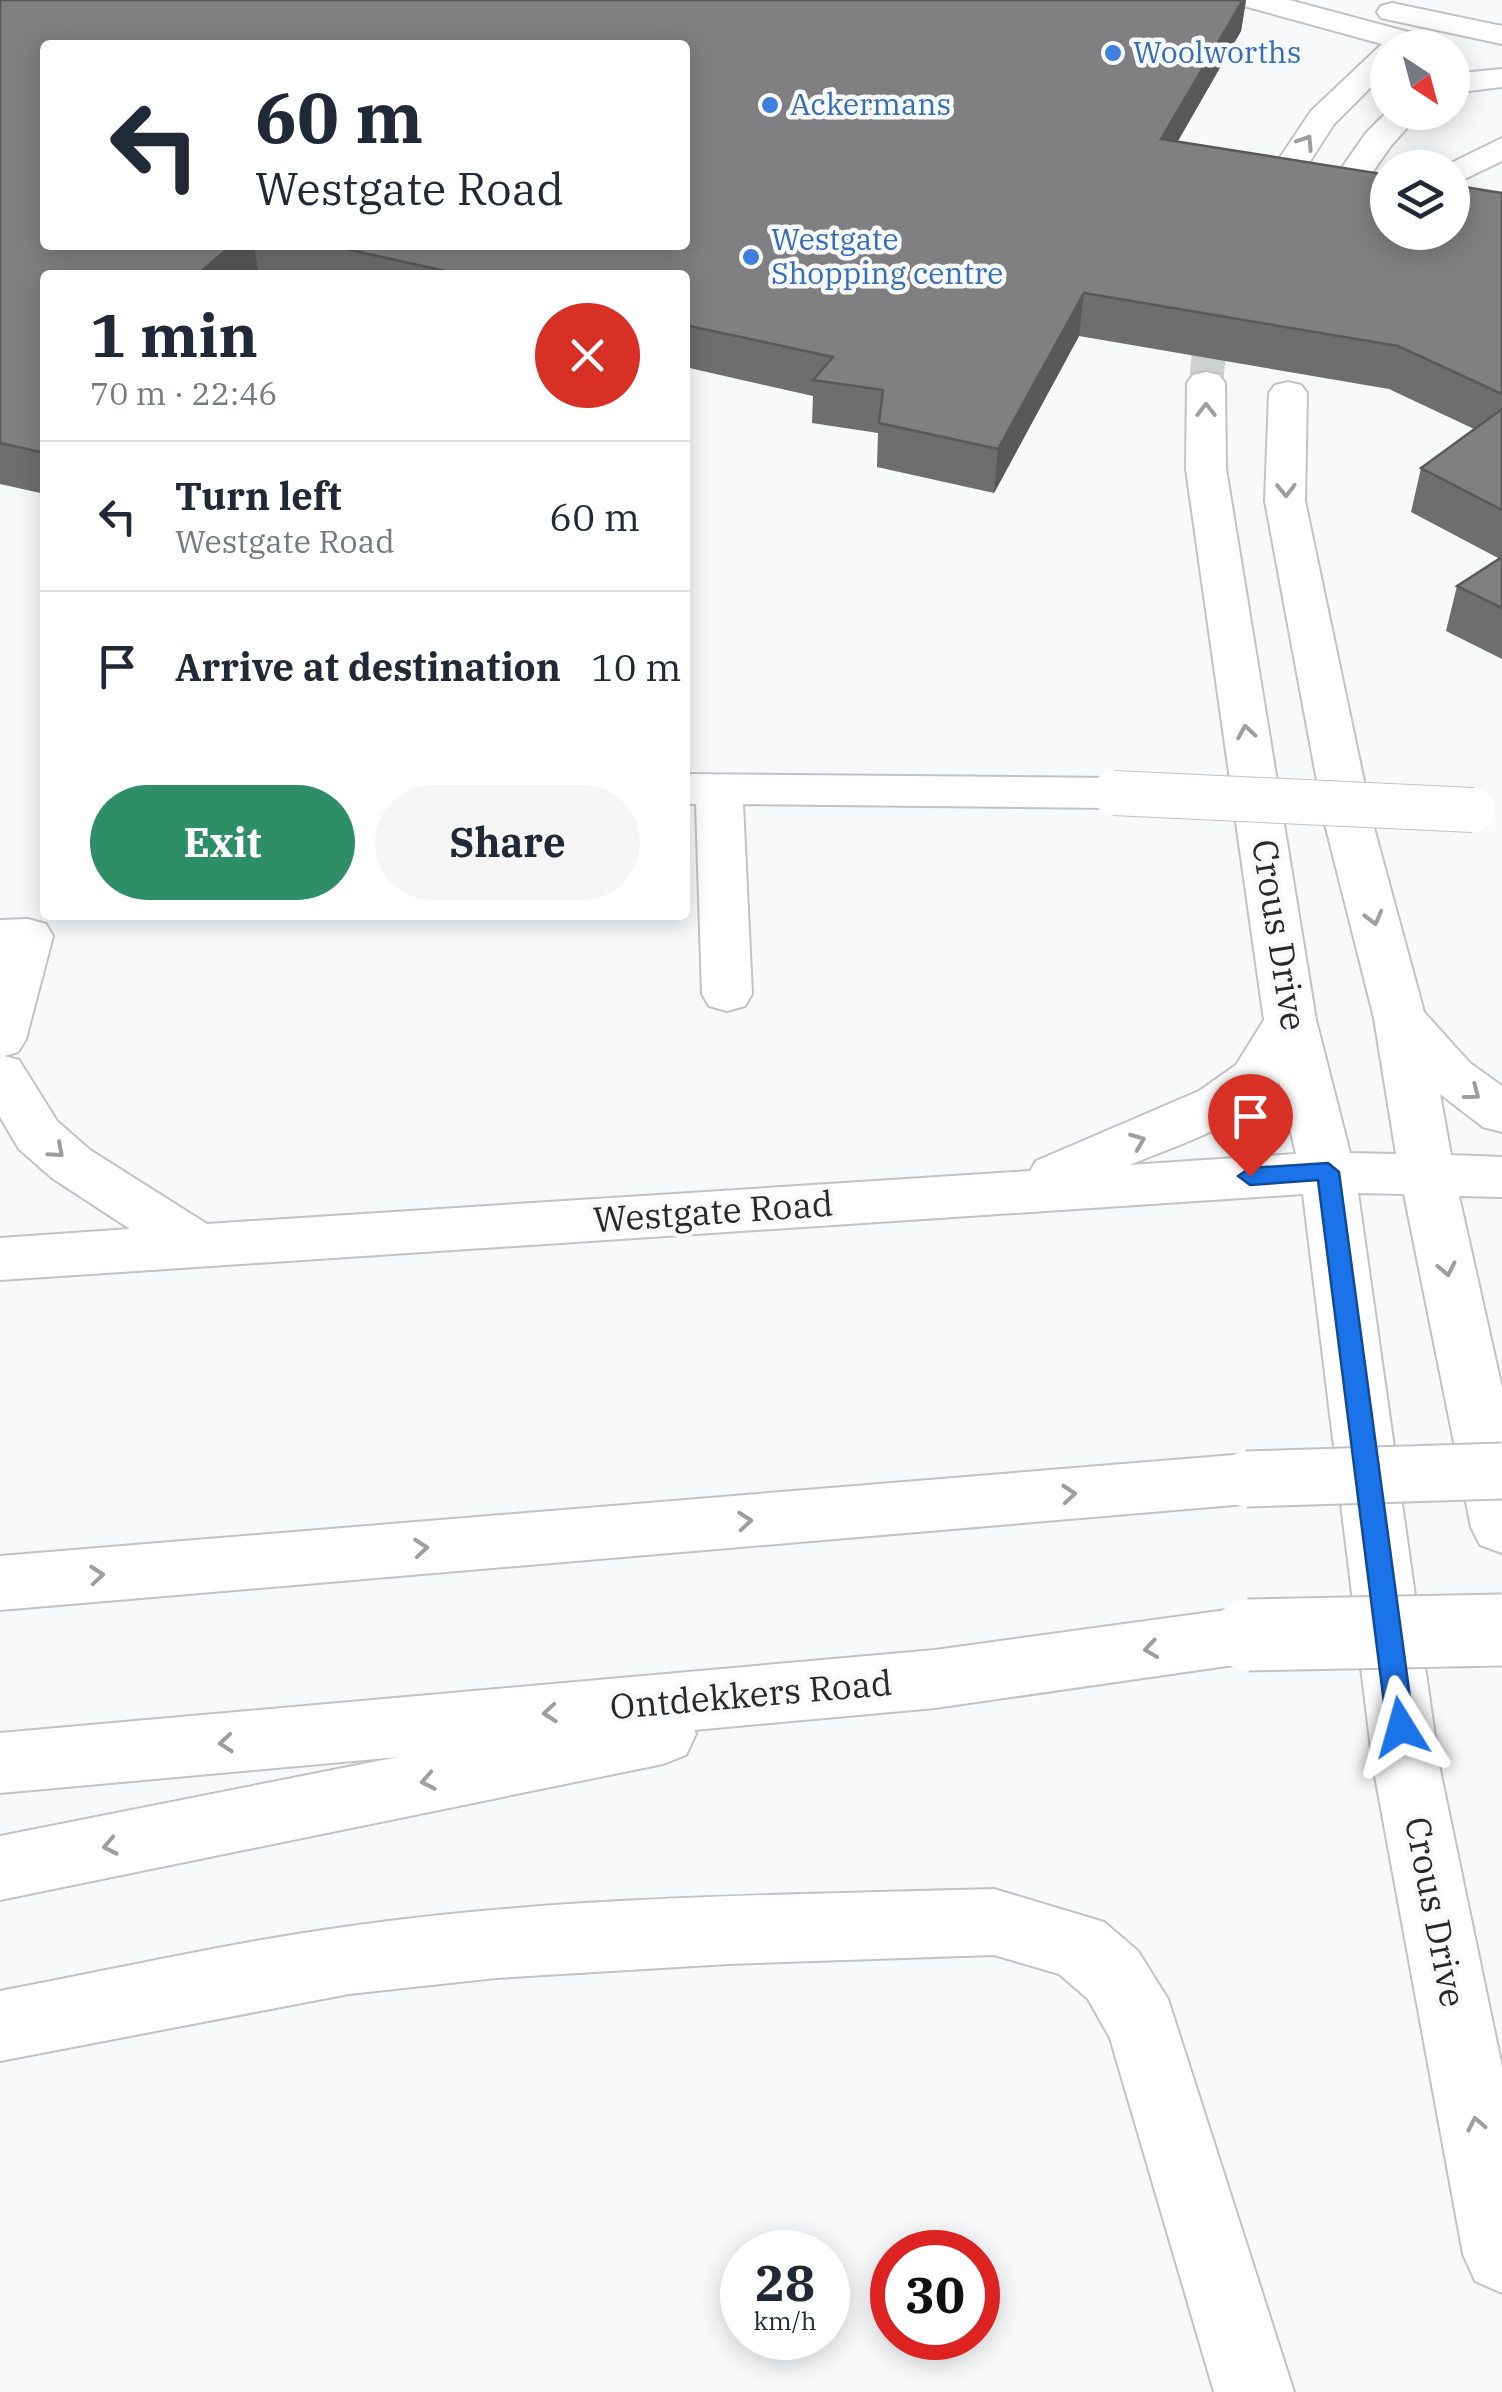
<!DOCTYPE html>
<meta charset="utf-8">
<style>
:root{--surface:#fff;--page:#f6f6f7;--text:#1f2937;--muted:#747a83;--line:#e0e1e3;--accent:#2d8e68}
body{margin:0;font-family:"IBM Plex Serif",serif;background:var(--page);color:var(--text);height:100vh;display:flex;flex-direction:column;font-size:38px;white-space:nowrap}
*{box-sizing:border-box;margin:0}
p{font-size:32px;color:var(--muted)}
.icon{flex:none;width:55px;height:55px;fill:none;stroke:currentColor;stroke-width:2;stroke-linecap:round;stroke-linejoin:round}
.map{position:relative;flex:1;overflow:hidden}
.details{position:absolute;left:40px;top:270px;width:650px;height:650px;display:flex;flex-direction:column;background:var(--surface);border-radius:10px;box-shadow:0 5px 25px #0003}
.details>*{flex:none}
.hud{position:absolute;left:40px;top:40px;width:650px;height:210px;border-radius:10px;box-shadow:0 5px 25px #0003;background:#fff;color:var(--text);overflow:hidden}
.needle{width:65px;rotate:144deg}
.controls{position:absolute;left:1370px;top:30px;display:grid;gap:20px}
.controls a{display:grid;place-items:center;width:100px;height:100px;border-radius:50%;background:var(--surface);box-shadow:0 5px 25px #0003;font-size:50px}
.speed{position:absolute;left:720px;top:2230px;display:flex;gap:20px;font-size:50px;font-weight:700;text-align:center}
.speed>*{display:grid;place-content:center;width:130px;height:130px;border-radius:50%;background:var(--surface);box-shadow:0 5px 25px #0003;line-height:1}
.speed small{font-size:25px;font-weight:400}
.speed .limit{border:15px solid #d22;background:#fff;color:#111}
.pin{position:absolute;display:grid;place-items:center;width:85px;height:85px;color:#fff;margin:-102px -42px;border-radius:50% 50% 50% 0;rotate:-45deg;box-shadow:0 0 10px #0007}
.pin .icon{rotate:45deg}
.me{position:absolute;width:110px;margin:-55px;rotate:352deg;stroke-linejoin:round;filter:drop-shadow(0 0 8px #0008)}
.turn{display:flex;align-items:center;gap:35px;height:210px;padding:0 50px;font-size:45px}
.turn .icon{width:130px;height:130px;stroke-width:2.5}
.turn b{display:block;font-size:70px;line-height:85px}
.round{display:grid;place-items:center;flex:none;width:105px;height:105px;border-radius:52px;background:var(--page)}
.summary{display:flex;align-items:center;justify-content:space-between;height:170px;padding:0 50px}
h1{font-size:60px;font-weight:800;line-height:75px}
.button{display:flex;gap:20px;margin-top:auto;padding:20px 50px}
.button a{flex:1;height:115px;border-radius:60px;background:var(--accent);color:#fff;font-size:40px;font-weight:800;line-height:115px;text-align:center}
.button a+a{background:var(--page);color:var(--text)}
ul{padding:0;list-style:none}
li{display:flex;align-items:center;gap:30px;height:150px;padding:0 50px;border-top:2px solid var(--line)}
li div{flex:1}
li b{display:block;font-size:38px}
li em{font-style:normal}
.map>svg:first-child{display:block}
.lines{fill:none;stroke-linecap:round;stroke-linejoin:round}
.minor-tunnel{stroke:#cecfd1;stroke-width:34;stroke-dasharray:34 18;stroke-linecap:butt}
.minor-casing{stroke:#c3c3c5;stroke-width:4}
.major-casing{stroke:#c3c3c5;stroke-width:4}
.minor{fill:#fff;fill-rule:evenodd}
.major{fill:#fff;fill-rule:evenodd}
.minor-bridge-casing{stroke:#c3c3c5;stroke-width:46;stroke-linecap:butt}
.major-bridge-far1-casing{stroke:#c3c3c5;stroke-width:59;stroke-linecap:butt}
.major-bridge-casing{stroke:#c3c3c5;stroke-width:75;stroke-linecap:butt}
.minor-bridge{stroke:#fff;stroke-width:44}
.major-bridge-far1{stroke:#fff;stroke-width:55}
.major-bridge{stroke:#fff;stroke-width:71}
.wall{fill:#6e6d6f;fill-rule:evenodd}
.shaded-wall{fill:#5a595a}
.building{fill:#807f81;stroke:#5a595a;stroke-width:2.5}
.oneway{stroke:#9e9e9f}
.route{fill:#1a73e8;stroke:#114b97;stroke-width:2.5}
.shop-dot{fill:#3f7fe0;stroke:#f8f9fb;stroke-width:4}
.labels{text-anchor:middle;stroke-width:9;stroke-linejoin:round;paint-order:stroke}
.far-shop-label{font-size:30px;fill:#366cbe;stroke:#f8f9fb;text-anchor:start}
.street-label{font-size:35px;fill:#282829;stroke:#f8f9fb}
</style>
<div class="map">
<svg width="1502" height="2392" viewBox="0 0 1502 2392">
<rect width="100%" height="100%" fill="#f8f9fb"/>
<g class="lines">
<path class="minor-tunnel" d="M1206 383 1216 284"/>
<defs>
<g id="minor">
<path d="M1240 0H1289L1442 41 1446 48H1388V70L1334 124 1282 205H1258L1253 198 1311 111 1382 44 1244 6Z"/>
<path d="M1392 3 1502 26V44L1381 18 1377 12 1381 6Z"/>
<path d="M1502 69V87L1452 93V74Z"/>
<path d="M1388 111 1421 112 1390 147 1352 202H1328L1323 195 1366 133Z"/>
<path d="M1502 138V161L1452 185V168H1441Z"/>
<path d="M1206 372 1219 375 1225 383 1226 469 1316 1020 1350 1153 1396 1154 1374 1018 1325 824 1265 501 1269 393 1275 385 1288 382 1301 385 1307 393 1305 501 1373 824 1424 1012 1470 1063 1502 1086V1132L1483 1127 1440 1094 1451 1155 1502 1157V1197L1459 1196 1502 1388V1553L1480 1545 1471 1527 1404 1194 1358 1193 1439 1765 1502 2067V2293L1475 2281 1463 2254 1373 1765 1303 1194 0 1280V1238L130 1229 52 1178 19 1149 0 1117V920L28 919 46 924 53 936 26 1039 18 1052 4 1056 19 1060 57 1121 90 1150 207 1224 1030 1171 1036 1161 1199 1091 1236 1065 1264 1020 1186 469 1187 383 1193 375ZM1279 1082 1296 1154 1130 1165C1171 1147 1256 1121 1279 1082Z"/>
<path d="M685 774 1114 778 1130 783 1137 793 1130 803 1114 808 743 804 752 994 745 1006 727 1011 709 1006 702 994 696 804H685Z"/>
<path d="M994 1889 1104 1922 1138 1951 1168 1999 1294 2392H1214L1110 2038 1088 1999 1059 1974 994 1955 728 1964 496 1978 349 1994 0 2061V1991C116 1969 233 1942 351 1926 563 1896 780 1895 994 1889Z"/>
</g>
<g id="major">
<path d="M1246 1454 1268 1461 1276 1479 1268 1497 1246 1504 0 1610V1556Z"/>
<path d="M1248 1607 1271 1615 1280 1635 1271 1655 1248 1663 935 1708 694 1730 696 1734 686 1755 663 1764 0 1900V1836L398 1757 0 1793V1733L935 1650Z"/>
</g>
</defs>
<use href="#minor" class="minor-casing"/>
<use href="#major" class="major-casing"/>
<use href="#minor" class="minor"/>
<use href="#major" class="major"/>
<defs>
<path id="minor-bridge" d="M1114 793 1473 810"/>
<path id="major-bridge-far1" d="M1246 1479 1502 1471"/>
<path id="major-bridge" d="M1248 1635 1502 1630"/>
</defs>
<use href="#minor-bridge" class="minor-bridge-casing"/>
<use href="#major-bridge-far1" class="major-bridge-far1-casing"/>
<use href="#major-bridge" class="major-bridge-casing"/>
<use href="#minor-bridge" class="minor-bridge"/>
<use href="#major-bridge-far1" class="major-bridge-far1"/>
<use href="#major-bridge" class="major-bridge"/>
</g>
<path class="wall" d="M0 0H1246L1241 31 1178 141 1502 193V659L1446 631 1457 586 1500 559 1411 512 1421 468 1474 429 1389 389 1079 336 994 493 877 467 878 433 812 423 813 396 685 367V275H282L258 270 45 275V494L0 484ZM685 45V245H45Z"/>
<g class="shaded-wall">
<path d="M1243 0H1246L1241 31 1156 179 1161 139Z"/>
<path d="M232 245H254L258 270 252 275H197Z"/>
<path d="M1084 293 1079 336 994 493 998 449Z"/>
</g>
<g class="building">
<path d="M0 0H1243L1161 139 1388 175V232H1452V185L1502 193V394L1398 346 1084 293 998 449 879 423 883 390 813 380 833 357 685 325V275H463L328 245H685V45H45V245H232L197 275H45V453L0 443Z"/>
<path d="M1502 409V510L1421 468Z"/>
<path d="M1502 557V608L1457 586Z"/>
</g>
<defs><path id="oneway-chevron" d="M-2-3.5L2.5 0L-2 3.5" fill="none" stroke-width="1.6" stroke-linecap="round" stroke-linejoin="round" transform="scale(2.5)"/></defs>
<g class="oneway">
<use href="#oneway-chevron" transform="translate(1306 142) rotate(-57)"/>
<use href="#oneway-chevron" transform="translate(1206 410) rotate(-90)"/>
<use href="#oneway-chevron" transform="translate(1286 490) rotate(89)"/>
<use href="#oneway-chevron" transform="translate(1246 732) rotate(-99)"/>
<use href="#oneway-chevron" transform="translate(1374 918) rotate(75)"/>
<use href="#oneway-chevron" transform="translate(1473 1093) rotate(37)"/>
<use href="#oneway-chevron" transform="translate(1138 1141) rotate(-22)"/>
<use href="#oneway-chevron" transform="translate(57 1151) rotate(41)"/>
<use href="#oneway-chevron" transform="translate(1447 1269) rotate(78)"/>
<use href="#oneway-chevron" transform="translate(1069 1494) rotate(-5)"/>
<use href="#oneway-chevron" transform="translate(745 1521) rotate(-5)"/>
<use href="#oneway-chevron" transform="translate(421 1548) rotate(-5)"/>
<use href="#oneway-chevron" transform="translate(97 1575) rotate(-5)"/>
<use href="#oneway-chevron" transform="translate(1151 1649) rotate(172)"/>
<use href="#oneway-chevron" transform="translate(550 1713) rotate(175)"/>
<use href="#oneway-chevron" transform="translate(226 1743) rotate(175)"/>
<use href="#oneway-chevron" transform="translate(428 1781) rotate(169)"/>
<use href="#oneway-chevron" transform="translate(110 1846) rotate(169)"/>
<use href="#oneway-chevron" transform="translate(1476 2124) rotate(-101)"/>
</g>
<path class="route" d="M1328 1163 1339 1172 1414 1727 1410 1736 1401 1739 1391 1736 1387 1727 1318 1180 1250 1185 1238 1176 1250 1168Z"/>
<g class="shop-dot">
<circle cx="1113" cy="53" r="10"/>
<circle cx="770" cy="105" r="10"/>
<circle cx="751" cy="257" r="10"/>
</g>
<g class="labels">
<g class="far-shop-label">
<text x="1133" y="63">Woolworths</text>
<text x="790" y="115">Ackermans</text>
<text x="771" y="250">Westgate<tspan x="771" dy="34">Shopping centre</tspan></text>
</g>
<g class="street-label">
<text transform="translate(1279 935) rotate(81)" y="12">Crous Drive</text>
<text transform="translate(713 1212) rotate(-4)" y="12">Westgate Road</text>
<text transform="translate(751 1695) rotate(-5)" y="12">Ontdekkers Road</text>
<text transform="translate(1435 1912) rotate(79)" y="12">Crous Drive</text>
</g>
</g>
</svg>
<div class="controls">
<a><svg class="needle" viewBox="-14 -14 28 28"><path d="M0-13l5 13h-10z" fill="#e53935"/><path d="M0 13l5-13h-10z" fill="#747a83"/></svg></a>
<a><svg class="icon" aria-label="layers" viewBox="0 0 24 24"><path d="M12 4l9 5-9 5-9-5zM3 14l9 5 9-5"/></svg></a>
</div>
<div class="speed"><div>28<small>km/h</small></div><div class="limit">30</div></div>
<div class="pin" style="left:1250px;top:1176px;background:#d93025"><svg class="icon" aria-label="arrive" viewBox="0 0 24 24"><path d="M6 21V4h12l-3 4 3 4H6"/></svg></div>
<svg class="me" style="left:1401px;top:1727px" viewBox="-20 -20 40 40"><path d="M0-17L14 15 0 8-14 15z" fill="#1a73e8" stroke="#fff" stroke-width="4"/></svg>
<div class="hud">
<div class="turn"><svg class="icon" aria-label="left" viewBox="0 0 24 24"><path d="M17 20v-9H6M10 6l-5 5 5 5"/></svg><div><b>60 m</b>Westgate Road</div></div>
</div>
<section class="details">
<div class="summary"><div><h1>1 min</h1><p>70 m · 22:46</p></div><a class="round" style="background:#d93025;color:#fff"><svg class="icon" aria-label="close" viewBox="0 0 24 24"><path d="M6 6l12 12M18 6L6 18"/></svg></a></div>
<ul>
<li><svg class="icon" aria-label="left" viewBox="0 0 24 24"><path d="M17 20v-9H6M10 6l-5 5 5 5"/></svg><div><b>Turn left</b><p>Westgate Road</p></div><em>60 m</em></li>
<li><svg class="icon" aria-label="arrive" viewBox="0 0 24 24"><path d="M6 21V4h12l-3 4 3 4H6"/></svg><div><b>Arrive at destination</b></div><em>10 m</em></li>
</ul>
<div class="button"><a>Exit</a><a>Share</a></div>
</section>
</div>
